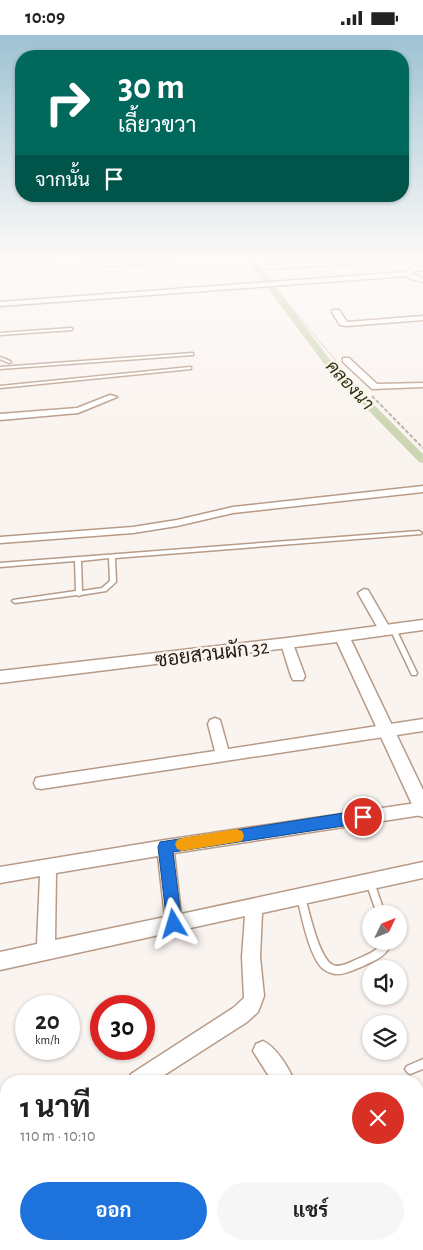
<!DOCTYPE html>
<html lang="th">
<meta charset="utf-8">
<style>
:root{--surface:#fff;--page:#f6f6f6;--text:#222;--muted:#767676;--accent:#1d72dc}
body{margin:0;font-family:"Alegreya Sans",Sarabun,sans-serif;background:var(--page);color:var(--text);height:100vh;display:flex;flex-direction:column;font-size:19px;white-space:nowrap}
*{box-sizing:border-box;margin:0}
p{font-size:16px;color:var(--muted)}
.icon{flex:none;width:28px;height:28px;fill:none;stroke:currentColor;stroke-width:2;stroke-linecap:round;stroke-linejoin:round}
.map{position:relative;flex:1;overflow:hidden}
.details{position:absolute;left:0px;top:1040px;width:424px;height:175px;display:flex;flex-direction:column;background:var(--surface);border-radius:20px 20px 0 0;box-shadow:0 1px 4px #0004}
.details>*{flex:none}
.guide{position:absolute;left:15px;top:15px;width:394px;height:152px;border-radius:20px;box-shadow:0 1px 4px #0004;background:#00695c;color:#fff;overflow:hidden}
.needle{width:32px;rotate:47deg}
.buttons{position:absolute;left:362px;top:870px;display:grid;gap:10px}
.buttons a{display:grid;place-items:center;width:45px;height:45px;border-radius:50%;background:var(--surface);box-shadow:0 1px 4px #0004;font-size:25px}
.speed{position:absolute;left:15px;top:960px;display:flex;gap:10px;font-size:25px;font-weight:700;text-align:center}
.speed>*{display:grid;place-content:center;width:65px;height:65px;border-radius:50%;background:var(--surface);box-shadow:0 1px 4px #0004;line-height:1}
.speed small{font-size:12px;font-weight:400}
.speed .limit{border:8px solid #d22;background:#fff;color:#111}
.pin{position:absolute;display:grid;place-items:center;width:42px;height:42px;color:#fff;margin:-21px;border:2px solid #fff;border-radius:50%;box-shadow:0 1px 5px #0007}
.me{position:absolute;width:55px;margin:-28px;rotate:353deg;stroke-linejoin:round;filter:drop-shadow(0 0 4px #0008)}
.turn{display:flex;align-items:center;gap:18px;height:105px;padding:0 20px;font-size:22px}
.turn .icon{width:65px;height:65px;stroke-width:2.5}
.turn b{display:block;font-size:35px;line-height:42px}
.then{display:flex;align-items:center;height:48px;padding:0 20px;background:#0003;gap:10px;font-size:19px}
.round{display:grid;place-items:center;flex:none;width:52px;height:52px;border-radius:26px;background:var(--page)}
.overview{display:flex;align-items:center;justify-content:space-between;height:85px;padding:0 20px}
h1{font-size:30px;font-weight:700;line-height:38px}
.action{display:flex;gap:10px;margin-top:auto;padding:10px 20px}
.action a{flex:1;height:58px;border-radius:30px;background:var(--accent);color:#fff;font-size:20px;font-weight:700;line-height:58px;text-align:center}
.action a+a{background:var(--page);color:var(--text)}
.status{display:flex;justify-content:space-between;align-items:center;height:35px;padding:0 25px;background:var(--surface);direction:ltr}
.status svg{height:14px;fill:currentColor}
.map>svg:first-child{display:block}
.water{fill:#ccd6b3;stroke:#9a9e83}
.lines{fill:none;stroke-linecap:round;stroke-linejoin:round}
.canal{fill:#ccd6b3;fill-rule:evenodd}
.service-casing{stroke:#b89b87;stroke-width:3}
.minor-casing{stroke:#b89b87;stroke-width:3}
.tertiary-casing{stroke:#b89b87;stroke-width:3}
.path-far1{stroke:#b8b1ac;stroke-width:1;stroke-dasharray:2.5 1;stroke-linecap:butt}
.path{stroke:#b8b1ac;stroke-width:2;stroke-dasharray:4 2;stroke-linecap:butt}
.service{fill:#fff;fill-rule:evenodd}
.minor{fill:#fff;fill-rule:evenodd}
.tertiary{fill:#fff;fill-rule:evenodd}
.route{fill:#1d72dc;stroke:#134a8f}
.slow{fill:#f59e0b}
.labels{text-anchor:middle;stroke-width:4.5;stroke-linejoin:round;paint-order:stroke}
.far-water-label{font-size:18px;font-style:italic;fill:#2b330a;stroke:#faf4f0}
.street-label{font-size:20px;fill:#241a12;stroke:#faf4f0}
</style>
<div class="status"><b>10:09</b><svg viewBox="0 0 49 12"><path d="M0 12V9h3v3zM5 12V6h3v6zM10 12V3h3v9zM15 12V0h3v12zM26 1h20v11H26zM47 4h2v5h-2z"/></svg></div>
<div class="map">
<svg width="423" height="1215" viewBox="0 0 423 1215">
<rect width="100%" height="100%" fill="#faf4f0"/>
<path class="water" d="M0 1111 6 1112V1209H68L72 1215H0Z"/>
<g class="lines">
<path class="canal" d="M244 221H252L334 330 423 419V428L419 427 328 334Z"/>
<defs>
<g id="service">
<path d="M57 221H70L0 228V226Z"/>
<path d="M83 221H87L88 229 91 230 167 225 169 226 167 227 91 232 86 231Z"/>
<path d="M71 293H72V295L0 300V298Z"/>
<path d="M192 318H193V320L0 334V332Z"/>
<path d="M0 322 10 326 11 327 9 328 0 324Z"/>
<path d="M190 332H191V334L0 353V351Z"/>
<path d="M419 496 422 498 421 499 115 523 116 547 106 556 81 560 79 561 77 560 15 568 12 566 13 565 76 556 75 526 0 532V528ZM109 523 110 546 102 553 82 556 81 526Z"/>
<path d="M391 592H395L396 594 417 638 416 640H412L411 638 390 594Z"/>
<path d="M370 843 373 844 374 847 385 879H377L366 847 367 844Z"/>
<path d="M301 858 304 859 305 862C309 876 319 924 333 930 339 933 349 928 355 925 366 920 377 917 384 906H393C386 922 376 925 361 932 353 935 344 940 335 939 330 938 325 936 321 932 308 916 302 882 297 862L298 859Z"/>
<path d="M423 1024V1034L410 1039 407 1037 405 1034 407 1031Z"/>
<path d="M234 1209H248L244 1215H230Z"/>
</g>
<g id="minor">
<path d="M408 221H423V224L269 234 266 232 269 230Z"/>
<path d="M423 231V235L415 236 412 239 423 243V247L411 244 407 241 0 271V267L406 237 411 233Z"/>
<path d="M333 275H339L347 287 423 281V285L347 291 340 290 332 277Z"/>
<path d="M343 323H349L377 349 423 348V352L372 354 343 327Z"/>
<path d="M110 360 117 362 78 378 0 385V379L77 373Z"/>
<path d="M423 451V457L233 478 177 491 133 498 0 508V502L133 492 177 485 233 472Z"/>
<path d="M364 554 368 555 391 595 389 598H381L379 595 358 558Z"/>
<path d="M287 604 291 606 293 609 305 641 303 645H293L291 641 281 609 283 606Z"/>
<path d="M215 683 220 685 228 714 423 684V696L41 754 36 753 34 748 36 743 41 742 215 716 208 689 210 685Z"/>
<path d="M423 767 422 780 174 818 181 879 423 827V843L262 878 260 922 264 961 258 977 247 987 155 1046H128L131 1039 233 973 244 963 242 922 245 881 0 935V917L37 909 40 841 0 848V832L165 805ZM158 821 165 882 55 905 56 838Z"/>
<path d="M263 1006C276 1012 289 1033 294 1046H272L253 1016 256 1009Z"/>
<path d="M163 1209H186L188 1215H165Z"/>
<path d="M385 1209H409L411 1215H387Z"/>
</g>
<path id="tertiary" d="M423 585V595L351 605 423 755V782L417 780 337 607 0 648V636L287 603Z"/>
</defs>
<use href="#service" class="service-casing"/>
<use href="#minor" class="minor-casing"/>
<use href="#tertiary" class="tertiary-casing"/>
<g class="path-far1">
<path d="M249 221 260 235"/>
<path d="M278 257 336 326"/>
</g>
<path class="path" d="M372 361 423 413"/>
<use href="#service" class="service"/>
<use href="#minor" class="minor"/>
<use href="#tertiary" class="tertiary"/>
</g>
<linearGradient id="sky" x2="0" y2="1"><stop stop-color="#9dc2d3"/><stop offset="0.57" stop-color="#fdfaf8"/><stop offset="1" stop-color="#fdfaf8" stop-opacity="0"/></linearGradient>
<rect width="423" height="391" fill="url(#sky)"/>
<path class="route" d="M363 775 368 777 370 782 368 786 363 788 173 817 182 889 180 895 174 897 169 895 167 889 158 812 160 807Z"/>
<path class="slow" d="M237 794 242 796 244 801 242 806 237 807 182 816 177 814 175 809 177 805 182 803Z"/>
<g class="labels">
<g class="far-water-label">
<text transform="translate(350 350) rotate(47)" y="6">คลองนา</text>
</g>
<g class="street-label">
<text transform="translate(212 618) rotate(-7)" y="7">ซอยสวนผัก 32</text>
</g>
</g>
</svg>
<div class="buttons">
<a><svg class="needle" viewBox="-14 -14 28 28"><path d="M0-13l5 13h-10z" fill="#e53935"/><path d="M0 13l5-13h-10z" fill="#767676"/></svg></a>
<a><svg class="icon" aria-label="sound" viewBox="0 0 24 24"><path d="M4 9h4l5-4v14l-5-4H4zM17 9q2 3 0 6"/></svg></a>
<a><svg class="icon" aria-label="layers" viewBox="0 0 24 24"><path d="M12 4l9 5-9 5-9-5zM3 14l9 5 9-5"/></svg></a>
</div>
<div class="speed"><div>20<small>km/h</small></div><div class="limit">30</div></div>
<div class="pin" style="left:363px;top:782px;background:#d93025"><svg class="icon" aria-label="arrive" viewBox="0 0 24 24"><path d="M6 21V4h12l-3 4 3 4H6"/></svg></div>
<svg class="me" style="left:174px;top:889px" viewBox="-20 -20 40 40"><path d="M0-17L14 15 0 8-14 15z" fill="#1d72dc" stroke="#fff" stroke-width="4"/></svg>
<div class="guide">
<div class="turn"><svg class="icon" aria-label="right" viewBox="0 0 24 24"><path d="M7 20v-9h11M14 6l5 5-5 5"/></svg><div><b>30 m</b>เลี้ยวขวา</div></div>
<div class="then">จากนั้น<svg class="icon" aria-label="arrive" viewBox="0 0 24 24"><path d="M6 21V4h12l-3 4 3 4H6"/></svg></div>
</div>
<section class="details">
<div class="overview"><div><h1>1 นาที</h1><p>110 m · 10:10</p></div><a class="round" style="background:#d93025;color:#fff"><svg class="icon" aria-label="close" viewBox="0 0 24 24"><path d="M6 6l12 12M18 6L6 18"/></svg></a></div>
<div class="action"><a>ออก</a><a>แชร์</a></div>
</section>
</div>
